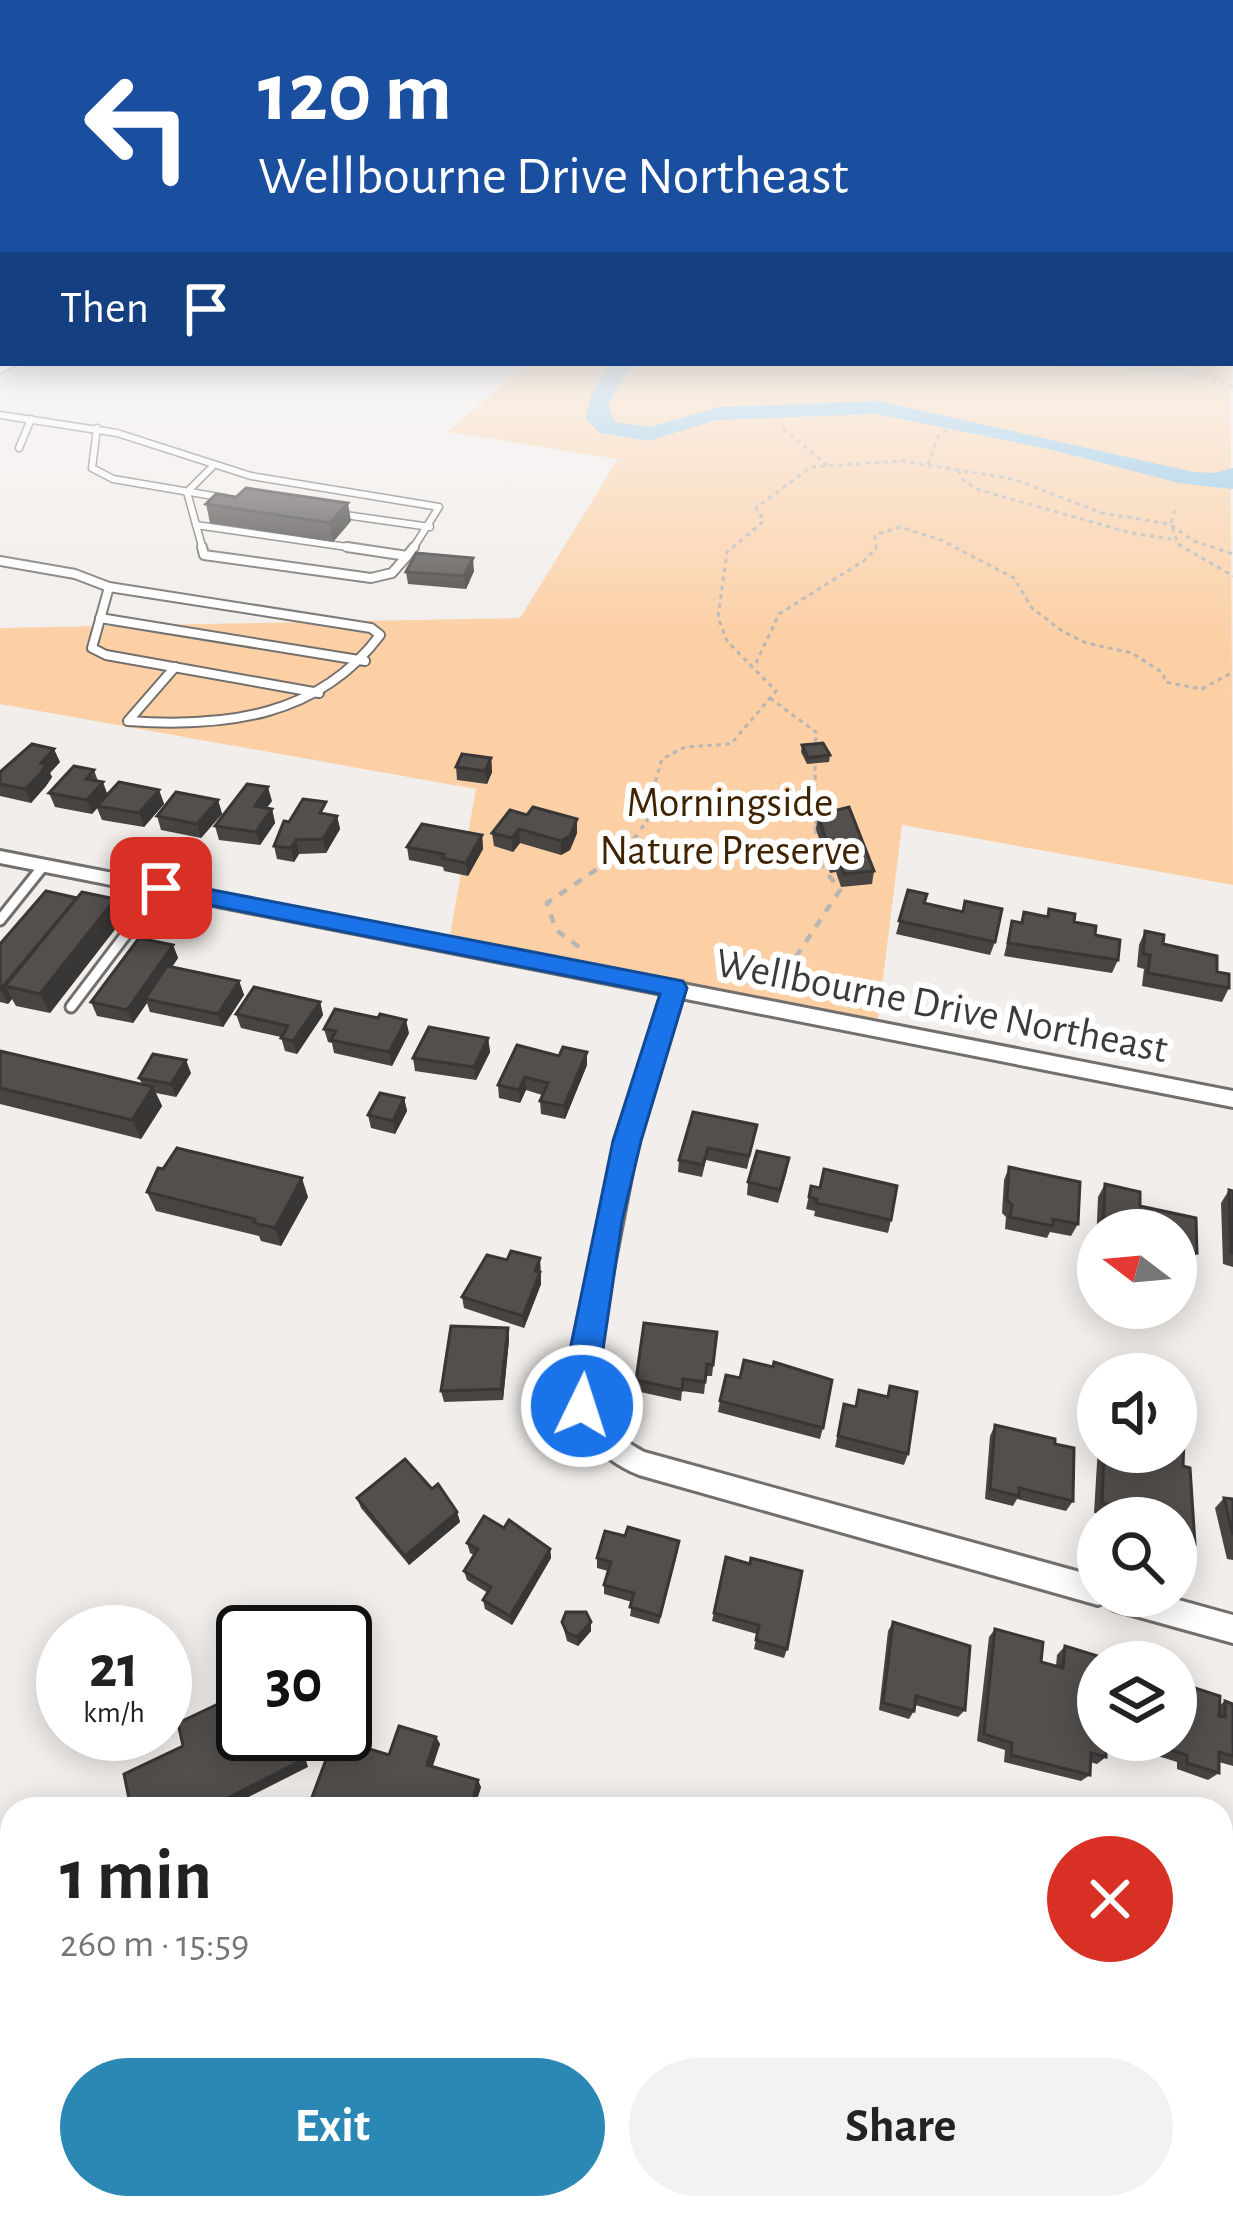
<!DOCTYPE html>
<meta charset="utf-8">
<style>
:root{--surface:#fff;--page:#f2f2f2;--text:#222;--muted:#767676;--accent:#2b87b4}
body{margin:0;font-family:"Alegreya Sans",sans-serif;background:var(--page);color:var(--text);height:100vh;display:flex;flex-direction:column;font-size:45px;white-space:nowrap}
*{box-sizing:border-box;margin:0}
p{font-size:39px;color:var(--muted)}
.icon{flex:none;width:66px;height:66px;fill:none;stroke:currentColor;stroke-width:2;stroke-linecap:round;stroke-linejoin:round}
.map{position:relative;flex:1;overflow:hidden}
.drawer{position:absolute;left:0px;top:1797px;width:1233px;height:423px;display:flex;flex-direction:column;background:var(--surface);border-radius:36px 36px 0 0;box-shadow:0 6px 30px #0003}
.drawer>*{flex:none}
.hud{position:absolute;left:0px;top:0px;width:1233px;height:366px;box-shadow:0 6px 30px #0003;background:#1a4fa0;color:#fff;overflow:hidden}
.needle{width:78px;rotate:286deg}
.buttons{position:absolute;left:1077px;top:1209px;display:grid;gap:24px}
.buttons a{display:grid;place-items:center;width:120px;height:120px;border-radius:50%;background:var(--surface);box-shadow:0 6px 30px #0003;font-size:60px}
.speed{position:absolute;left:36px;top:1605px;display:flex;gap:24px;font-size:60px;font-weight:700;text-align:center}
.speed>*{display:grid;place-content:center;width:156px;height:156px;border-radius:50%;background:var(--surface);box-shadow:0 6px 30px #0003;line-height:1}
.speed small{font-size:30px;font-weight:400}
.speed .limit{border:6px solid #111;border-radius:18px;background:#fff;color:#111}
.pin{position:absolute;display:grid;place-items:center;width:102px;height:102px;color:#fff;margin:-51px;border-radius:24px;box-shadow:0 6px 18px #0006}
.me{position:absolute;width:132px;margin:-66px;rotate:4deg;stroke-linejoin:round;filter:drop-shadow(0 0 9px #0008)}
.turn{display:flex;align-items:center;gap:42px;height:252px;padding:0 60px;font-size:54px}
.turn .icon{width:156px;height:156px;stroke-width:2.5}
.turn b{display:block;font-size:84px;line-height:102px}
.then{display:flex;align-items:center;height:114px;padding:0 60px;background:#0003;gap:24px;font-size:45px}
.round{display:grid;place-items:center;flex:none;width:126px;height:126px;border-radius:63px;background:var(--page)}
.overview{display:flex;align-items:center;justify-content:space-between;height:204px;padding:0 60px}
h1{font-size:72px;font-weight:600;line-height:90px}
.primary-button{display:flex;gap:24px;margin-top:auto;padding:24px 60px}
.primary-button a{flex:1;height:138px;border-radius:72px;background:var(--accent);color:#fff;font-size:48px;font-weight:600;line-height:138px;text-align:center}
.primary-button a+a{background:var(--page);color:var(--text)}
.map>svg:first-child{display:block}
.green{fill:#fccfa4}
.water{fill:#8ac4e6}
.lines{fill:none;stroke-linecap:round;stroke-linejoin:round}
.lane-far2-casing{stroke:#726f6c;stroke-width:9}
.lane-far1-casing{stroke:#726f6c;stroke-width:12}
.lane-casing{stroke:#726f6c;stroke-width:15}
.street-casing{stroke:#726f6c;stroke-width:6}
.path-far1{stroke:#b8b6b3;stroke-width:3;stroke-dasharray:4.5 4.5;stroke-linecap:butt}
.path{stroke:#b8b6b3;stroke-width:4.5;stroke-dasharray:9 9;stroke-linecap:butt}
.lane-far2{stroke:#fff;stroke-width:6}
.lane-far1{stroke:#fff;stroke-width:8}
.lane{stroke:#fff;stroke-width:9}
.street{fill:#fff;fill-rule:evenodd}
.wall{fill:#474442}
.shaded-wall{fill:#393736}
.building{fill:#524f4d;stroke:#393736;stroke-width:3}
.route{fill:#1a73e8;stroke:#114b97;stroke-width:3}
.labels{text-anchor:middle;stroke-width:12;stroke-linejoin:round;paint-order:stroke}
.park-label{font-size:42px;fill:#402300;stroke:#fff}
.street-label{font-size:42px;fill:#3d3b3a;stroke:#fff}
</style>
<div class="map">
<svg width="1233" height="2219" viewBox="0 0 1233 2219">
<rect width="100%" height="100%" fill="#f1eeeb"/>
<path class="green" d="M1230 331 1233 885 902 825 877 1026 449 941 476 789 0 704V628L520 618 618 459 448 432 527 363H1230Z"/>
<path class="water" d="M612 363H634L608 404 615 422 650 427 719 407 879 401 1194 472 1215 473 1233 468V489L1179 483 1053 450 877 414 716 420 649 441 600 433 585 419 592 393Z"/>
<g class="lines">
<defs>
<g id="lane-far2">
<path d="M0 370 13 363"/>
<path d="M0 415 117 433 251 476 439 507 412 550"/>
<path d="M97 428 92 468 113 479 225 498"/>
<path d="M19 448 31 419"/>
<path d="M338 514 430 527"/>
<path d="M196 525 368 550"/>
<path d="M203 550 187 492 212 467"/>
</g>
<g id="lane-far1">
<path d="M202 547 204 555 371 578 392 573 407 556 347 547"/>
<path d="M407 556 414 547"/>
<path d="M0 561 75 574 109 587 371 628 380 635C319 717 224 728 128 721L175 667"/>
<path d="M109 587 92 648 106 655 319 693"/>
<path d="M100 618 365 661"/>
</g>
<g id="lane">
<path d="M0 920 44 865"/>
<path d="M71 1007 161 888"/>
</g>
<g id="street">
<path d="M0 851 1233 1091V1107L681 998 638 1141 591 1384C597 1417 614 1436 644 1452L1098 1577V1596H1164L1233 1615V1643L1114 1610 1103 1603 1098 1605 639 1475C597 1458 574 1428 567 1384L616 1141 662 994 0 863Z"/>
<path d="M153 2208H260L255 2219H158Z"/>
<path d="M502 2208H561L566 2219H507Z"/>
</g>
</defs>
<use href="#lane-far2" class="lane-far2-casing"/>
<use href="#lane-far1" class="lane-far1-casing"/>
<use href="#lane" class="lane-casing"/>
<use href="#street" class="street-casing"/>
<g class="path-far1">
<path d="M1015 363 1173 369 1233 387"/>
<path d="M1190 363 1221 381"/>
<path d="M783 428 827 465"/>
<path d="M928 464 938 437 948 429"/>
<path d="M958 470 964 481 979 490 1131 533 1171 539"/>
<path d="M1175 510 1171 523 1178 544 1233 576"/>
<path d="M756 663 779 614 865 560 876 548 875 535 900 527 941 540 1014 578 1032 608 1062 631 1086 643 1132 653 1163 673 1165 682 1202 689 1233 672"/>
<path d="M770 698 817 733 814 747"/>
<path d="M815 757 816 829"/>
<path d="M641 829 660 801 655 783 662 759 685 747 731 744 776 691 727 641 718 617 727 552 764 521 756 508 811 467 902 461 1013 479 1102 513 1169 524 1194 541 1233 554"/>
</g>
<g class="path">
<path d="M579 947 556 930 547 903 628 848 643 826"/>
<path d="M776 987 840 890 817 860 816 826"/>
</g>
<use href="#lane-far2" class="lane-far2"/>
<use href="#lane-far1" class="lane-far1"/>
<use href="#lane" class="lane"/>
<use href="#street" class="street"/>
</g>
<g class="wall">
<path d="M206 504 351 521 333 542 210 523Z"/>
<path d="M474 571 466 589 408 584 406 572Z"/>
<path d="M802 745 830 755 829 762 807 764 801 752Z"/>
<path d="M491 758 492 772 487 784 457 780 456 767Z"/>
<path d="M60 762 50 773 52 777 46 786 31 803 0 796V772Z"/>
<path d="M94 770 98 781 108 794 159 790 164 804 144 827 102 820 97 808 92 814 55 807 49 793Z"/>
<path d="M218 800 222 814 201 838 161 830 157 816Z"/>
<path d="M272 801 266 808 272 809 275 823 260 845 219 840 215 826Z"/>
<path d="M329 814 337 816 340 829 326 853 299 854 294 862 277 859 274 846 289 822Z"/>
<path d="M527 815 577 819V833L570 850 561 855 520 843 513 852 494 846 492 833Z"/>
<path d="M818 815 874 871 872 884 841 887 836 872 830 873 816 829Z"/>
<path d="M482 835 483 849 468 876 444 871 443 867 409 860 407 847Z"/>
<path d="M908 890 924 903 995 942 990 955 896 934Z"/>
<path d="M1049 909 1095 935 1118 960 1112 973 1004 956 1012 921 1020 923 1024 912 1046 917Z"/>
<path d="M123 919 50 1013 16 1006 12 999 8 1004 0 1002V944Z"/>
<path d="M1145 931 1163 944 1217 972 1229 988 1222 1002 1142 986 1144 969 1137 967 1139 945Z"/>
<path d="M173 945 178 958 172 967 239 981 244 995 223 1027 150 1012 147 1003 133 1023 97 1016 91 1002Z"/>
<path d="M320 1002 323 1015 297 1054 285 1051 281 1037 241 1028 236 1014Z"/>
<path d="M378 1018 409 1033 392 1066 334 1053 332 1043 328 1042 324 1029Z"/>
<path d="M488 1038 490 1052 476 1080 415 1071 413 1058Z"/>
<path d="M0 1051 142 1084 139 1078 191 1073 176 1097 156 1093 162 1106 141 1139 0 1104Z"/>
<path d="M587 1052V1065L565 1119 541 1114 540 1101 542 1095 526 1090 520 1103 499 1098 498 1085Z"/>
<path d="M404 1098 407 1111 395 1134 371 1128 368 1115Z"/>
<path d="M757 1125 747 1169 706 1160 702 1177 678 1172 679 1160Z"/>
<path d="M1009 1167 1078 1224 1071 1236 1050 1232 1047 1238 1005 1229 1006 1217 1002 1213 1004 1180Z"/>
<path d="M787 1171 778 1203 747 1195 748 1182Z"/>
<path d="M1105 1184 1140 1192V1206L1196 1218 1197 1253 1189 1265 1176 1262V1230H1098V1245H1096L1098 1197Z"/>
<path d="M811 1186 891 1220 888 1233 814 1216 815 1211 806 1209Z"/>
<path d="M1229 1190 1233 1191V1267L1223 1264 1221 1203Z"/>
<path d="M147 1192 308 1197 281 1246 261 1241 259 1236 156 1211Z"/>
<path d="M540 1258 541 1284 524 1328 464 1308 462 1297Z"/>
<path d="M508 1328 509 1340 503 1400 444 1402 441 1391Z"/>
<path d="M717 1332 712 1376H706L704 1394 682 1391 681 1401 636 1391V1380Z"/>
<path d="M890 1386 908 1454 904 1465 835 1447 844 1404 855 1407 859 1390 886 1397Z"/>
<path d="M720 1401 823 1428 820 1439 718 1412Z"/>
<path d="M995 1425 1073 1501 1066 1511 1017 1499 1013 1506 985 1499 990 1436Z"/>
<path d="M1098 1446V1452H1131L1144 1456V1452H1176L1183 1466 1195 1544 1185 1554 1176 1551V1518H1113L1094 1513Z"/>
<path d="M432 1489 457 1512 460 1522 409 1565 361 1508 357 1498Z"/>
<path d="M1224 1498 1233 1499V1560L1227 1559 1215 1508Z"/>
<path d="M504 1528 550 1549 551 1558 512 1625 485 1609 483 1600 488 1593 467 1580 464 1571 474 1555 470 1553 467 1543Z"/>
<path d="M678 1551 659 1624 630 1616 632 1602 604 1594V1585L608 1571 597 1568V1558Z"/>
<path d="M726 1557 787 1649 784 1658 754 1649 757 1634 712 1621Z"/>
<path d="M562 1622 591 1631 578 1646 567 1641Z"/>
<path d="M893 1622 965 1710 958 1717 915 1705 914 1711 909 1719 879 1710 888 1631Z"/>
<path d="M995 1629 1041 1662 1056 1666 1057 1655 1065 1646 1106 1757 1097 1764 1090 1762V1775L1081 1781 1004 1762 1005 1750 977 1741 989 1637Z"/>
<path d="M1225 1701 1233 1704V1766L1219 1762V1773L1208 1780 1177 1769V1762L1142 1751V1740H1176Z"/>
<path d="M436 1737 440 1744 432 1767 481 1787 474 1809H325L317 1806 311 1800 389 1755Z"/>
<path d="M1142 2208H1221L1233 2219H1142Z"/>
</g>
<g class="shaded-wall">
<path d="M348 503 351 521 333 542 330 523Z"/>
<path d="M473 558 474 571 466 589 464 576Z"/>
<path d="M54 749 60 762 50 773 52 777 46 786 31 803 25 789 41 763Z"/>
<path d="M491 758 492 772 487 784 485 771Z"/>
<path d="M103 782 108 796 92 814 87 800Z"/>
<path d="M268 787 272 801 258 820 255 806Z"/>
<path d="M159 790 164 804 144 827 139 813Z"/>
<path d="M218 800 222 814 201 838 197 824Z"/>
<path d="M272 809 275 823 260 845 256 832Z"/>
<path d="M337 816 340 829 326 853 323 839Z"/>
<path d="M577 819V833L570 850 561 855V841Z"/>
<path d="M519 829 520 843 513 852 512 838Z"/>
<path d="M482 835 483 849 468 876 466 863Z"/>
<path d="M296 840 299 854 294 862 291 848Z"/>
<path d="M77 898 5 986 12 999 8 1004 1 990Z"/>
<path d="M115 899 123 919 50 1013 40 994Z"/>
<path d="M173 945 178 958 149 1000 145 999 147 1003 133 1023 127 1010Z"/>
<path d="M239 981 244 995 223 1027 218 1014Z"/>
<path d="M320 1002 323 1015 297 1054 293 1041Z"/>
<path d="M406 1020 409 1033 392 1066 389 1052Z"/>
<path d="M488 1038 490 1052 476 1080 474 1067Z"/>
<path d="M587 1052V1065L565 1119 564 1106Z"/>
<path d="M186 1060 191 1073 176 1097 171 1084Z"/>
<path d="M525 1077 526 1090 520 1103 519 1090Z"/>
<path d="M153 1087 162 1106 141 1139 132 1120Z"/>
<path d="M404 1098 407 1111 395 1134 393 1121Z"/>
<path d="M302 1178 308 1197 281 1246 275 1228Z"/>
<path d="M540 1258 541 1284 524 1328 523 1316Z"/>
<path d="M508 1328 509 1340 503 1400 501 1389Z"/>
<path d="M457 1512 460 1522 409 1565 405 1556Z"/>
<path d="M550 1549 551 1558 512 1625 510 1616Z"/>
<path d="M591 1622V1631L578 1646 577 1637Z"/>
<path d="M295 1734H298L308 1767 225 1809H206Z"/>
<path d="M436 1737 440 1744 431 1772 427 1765Z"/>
<path d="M478 1780 481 1787 474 1809H470Z"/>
<path d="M12 1987V2003L0 2017V2000Z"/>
</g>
<g class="building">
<path d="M246 488 348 503 330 523 206 504 216 494 236 497Z"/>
<path d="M416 553 473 558 464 576 406 572Z"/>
<path d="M823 743 830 755 808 758 802 745Z"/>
<path d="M32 744 54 749 41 763 46 764 41 773 25 789 0 784V772Z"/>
<path d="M462 754 491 758 485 771 456 767Z"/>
<path d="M74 766 94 770 86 779 103 782 87 800 49 793Z"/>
<path d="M119 782 159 790 139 813 97 806Z"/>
<path d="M247 784 268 787 255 806 272 809 256 832 215 826Z"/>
<path d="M176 792 218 800 197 824 157 816Z"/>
<path d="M303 799 326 802 320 813 337 816 323 839 296 840 291 848 274 846 284 821 289 822Z"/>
<path d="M533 807 577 819 570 836 561 841 519 829 512 838 492 833 510 810 527 815Z"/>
<path d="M849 807 874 871 844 874 838 859H832L818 815Z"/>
<path d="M422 824 482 835 466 863 442 858 444 854 407 847Z"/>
<path d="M908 890 927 894 924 903 963 912 965 901 1002 909 995 942 899 921Z"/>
<path d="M46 891 77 898 0 990V944Z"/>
<path d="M82 892 115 899 40 994 5 986Z"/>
<path d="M1049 909 1075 914 1074 922 1096 926 1095 935 1120 940 1118 960 1008 943 1012 921 1022 923 1024 912 1048 917Z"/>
<path d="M1145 931 1164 935 1163 944 1217 956V972L1229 974V988L1148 973 1150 955 1143 954Z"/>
<path d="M139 938 173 945 127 1010 91 1002Z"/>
<path d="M167 966 239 981 218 1014 145 999Z"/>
<path d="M254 987 320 1002 293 1041 281 1038 288 1026 236 1014Z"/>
<path d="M335 1009 378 1018 380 1014 406 1020 389 1052 331 1040 336 1031 324 1029Z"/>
<path d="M429 1027 488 1038 474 1067 413 1058Z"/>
<path d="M517 1045 559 1056 563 1047 587 1052 564 1106 540 1101 548 1083 525 1077 519 1090 498 1085Z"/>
<path d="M0 1051 153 1087 132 1120 0 1088Z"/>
<path d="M153 1054 186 1060 171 1084 139 1078Z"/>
<path d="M380 1093 404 1098 393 1121 368 1115Z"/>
<path d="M693 1112 757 1125 749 1156 708 1148 703 1165 679 1160Z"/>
<path d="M177 1148 302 1178 275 1228 254 1223 255 1219 147 1192 158 1168 163 1169Z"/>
<path d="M757 1151 789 1158 780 1190 748 1182Z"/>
<path d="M1009 1167 1080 1182 1078 1224 1053 1219V1226L1010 1217 1012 1205 1007 1200Z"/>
<path d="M824 1169 897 1186 891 1220 816 1203 817 1199 809 1197 811 1186 820 1188Z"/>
<path d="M1105 1184 1140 1192V1206L1196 1218 1197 1253 1176 1248V1230H1103Z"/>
<path d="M1229 1190 1233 1191V1253L1231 1252Z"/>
<path d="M511 1251 540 1258 535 1271 540 1272 523 1316 462 1297 487 1255 507 1260Z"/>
<path d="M644 1323 717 1332 713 1365 707 1364 705 1382 683 1379 682 1390 636 1380Z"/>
<path d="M451 1326 508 1328 501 1389 441 1391Z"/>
<path d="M744 1360 773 1367 774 1362 832 1380 823 1428 720 1401 726 1375 740 1378Z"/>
<path d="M890 1386 917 1392 908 1454 838 1436 844 1404 856 1407 859 1390 888 1397Z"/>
<path d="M995 1425 1055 1439V1444L1074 1448 1073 1501 1019 1488V1496L990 1489Z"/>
<path d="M1176 1438 1184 1440 1183 1466 1190 1468 1195 1544 1176 1540V1518H1154V1516L1102 1503 1104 1452H1131L1153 1458V1452H1176Z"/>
<path d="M405 1459 432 1489 438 1484 457 1512 405 1556 357 1498Z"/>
<path d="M1224 1498 1233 1499V1535Z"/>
<path d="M484 1516 504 1528 509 1520 550 1549 510 1616 483 1600 491 1587 464 1571 478 1549 467 1543Z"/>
<path d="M628 1527 679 1541 660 1616 630 1607 634 1593 604 1585 611 1562 597 1558 605 1531 625 1536Z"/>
<path d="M726 1557 750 1564 751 1558 802 1571 787 1649 756 1640 759 1625 714 1613Z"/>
<path d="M566 1612H586L591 1622 577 1637 567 1633 562 1622Z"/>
<path d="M893 1622 970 1646 965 1710 916 1696 914 1711 883 1703Z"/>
<path d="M995 1629 1043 1642 1041 1662 1063 1668 1065 1646 1111 1660V1662H1098V1740H1106V1757L1091 1753 1090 1775 1011 1755 1012 1743 984 1734Z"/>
<path d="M1176 1682 1220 1696 1219 1716 1225 1717V1701L1233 1704V1756L1219 1752V1773L1187 1763V1755L1151 1744 1152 1740H1176Z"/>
<path d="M239 1694 243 1708V1734H295L302 1760 206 1809H131L124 1774 183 1746 178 1723Z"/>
<path d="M399 1726 436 1737 427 1765 478 1780 470 1809H340L311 1800 334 1738 389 1755Z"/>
<path d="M12 1902V1987L0 2000V1915Z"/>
<path d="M1221 2042 1233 2046V2219H1154V2208H1221Z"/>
</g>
<linearGradient id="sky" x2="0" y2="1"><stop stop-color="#82bae7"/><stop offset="0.52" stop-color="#f9f7f6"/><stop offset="1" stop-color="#f9f7f6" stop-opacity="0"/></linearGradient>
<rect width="1233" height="641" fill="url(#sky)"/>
<path class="route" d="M161 880 683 981 687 988 641 1141 622 1221 593 1417 582 1421 571 1417 563 1384 613 1141 660 994 153 894 149 888Z"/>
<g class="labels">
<g class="park-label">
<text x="730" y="816">Morningside<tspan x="730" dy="48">Nature Preserve</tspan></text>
</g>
<g class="street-label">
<text transform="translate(942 1004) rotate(11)" y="15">Wellbourne Drive Northeast</text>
</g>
</g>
</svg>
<div class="buttons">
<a><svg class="needle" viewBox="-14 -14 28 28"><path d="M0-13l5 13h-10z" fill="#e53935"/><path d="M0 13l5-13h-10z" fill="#767676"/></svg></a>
<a><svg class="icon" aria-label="sound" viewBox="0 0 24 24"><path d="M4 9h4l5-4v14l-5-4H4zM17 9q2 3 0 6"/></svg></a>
<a><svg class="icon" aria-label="search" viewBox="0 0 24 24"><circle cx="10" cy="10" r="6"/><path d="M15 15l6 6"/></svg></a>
<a><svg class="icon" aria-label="layers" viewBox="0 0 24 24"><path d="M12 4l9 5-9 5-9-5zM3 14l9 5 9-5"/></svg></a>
</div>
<div class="speed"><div>21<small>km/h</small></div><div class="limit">30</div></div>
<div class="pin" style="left:161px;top:888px;background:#d93025"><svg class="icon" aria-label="arrive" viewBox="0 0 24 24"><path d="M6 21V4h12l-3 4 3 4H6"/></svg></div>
<svg class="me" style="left:582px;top:1406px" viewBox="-20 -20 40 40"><circle r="17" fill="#1a73e8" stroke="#fff" stroke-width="3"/><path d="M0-11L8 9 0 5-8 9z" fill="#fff"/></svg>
<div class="hud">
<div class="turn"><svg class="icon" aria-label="left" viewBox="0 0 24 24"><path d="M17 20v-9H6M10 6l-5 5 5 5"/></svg><div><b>120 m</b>Wellbourne Drive Northeast</div></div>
<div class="then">Then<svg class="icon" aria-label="arrive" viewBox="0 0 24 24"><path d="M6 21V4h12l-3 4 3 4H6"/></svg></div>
</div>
<section class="drawer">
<div class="overview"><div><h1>1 min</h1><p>260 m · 15:59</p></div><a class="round" style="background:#d93025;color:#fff"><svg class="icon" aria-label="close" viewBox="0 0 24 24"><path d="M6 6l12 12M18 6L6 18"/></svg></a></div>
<div class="primary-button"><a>Exit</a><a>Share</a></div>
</section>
</div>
